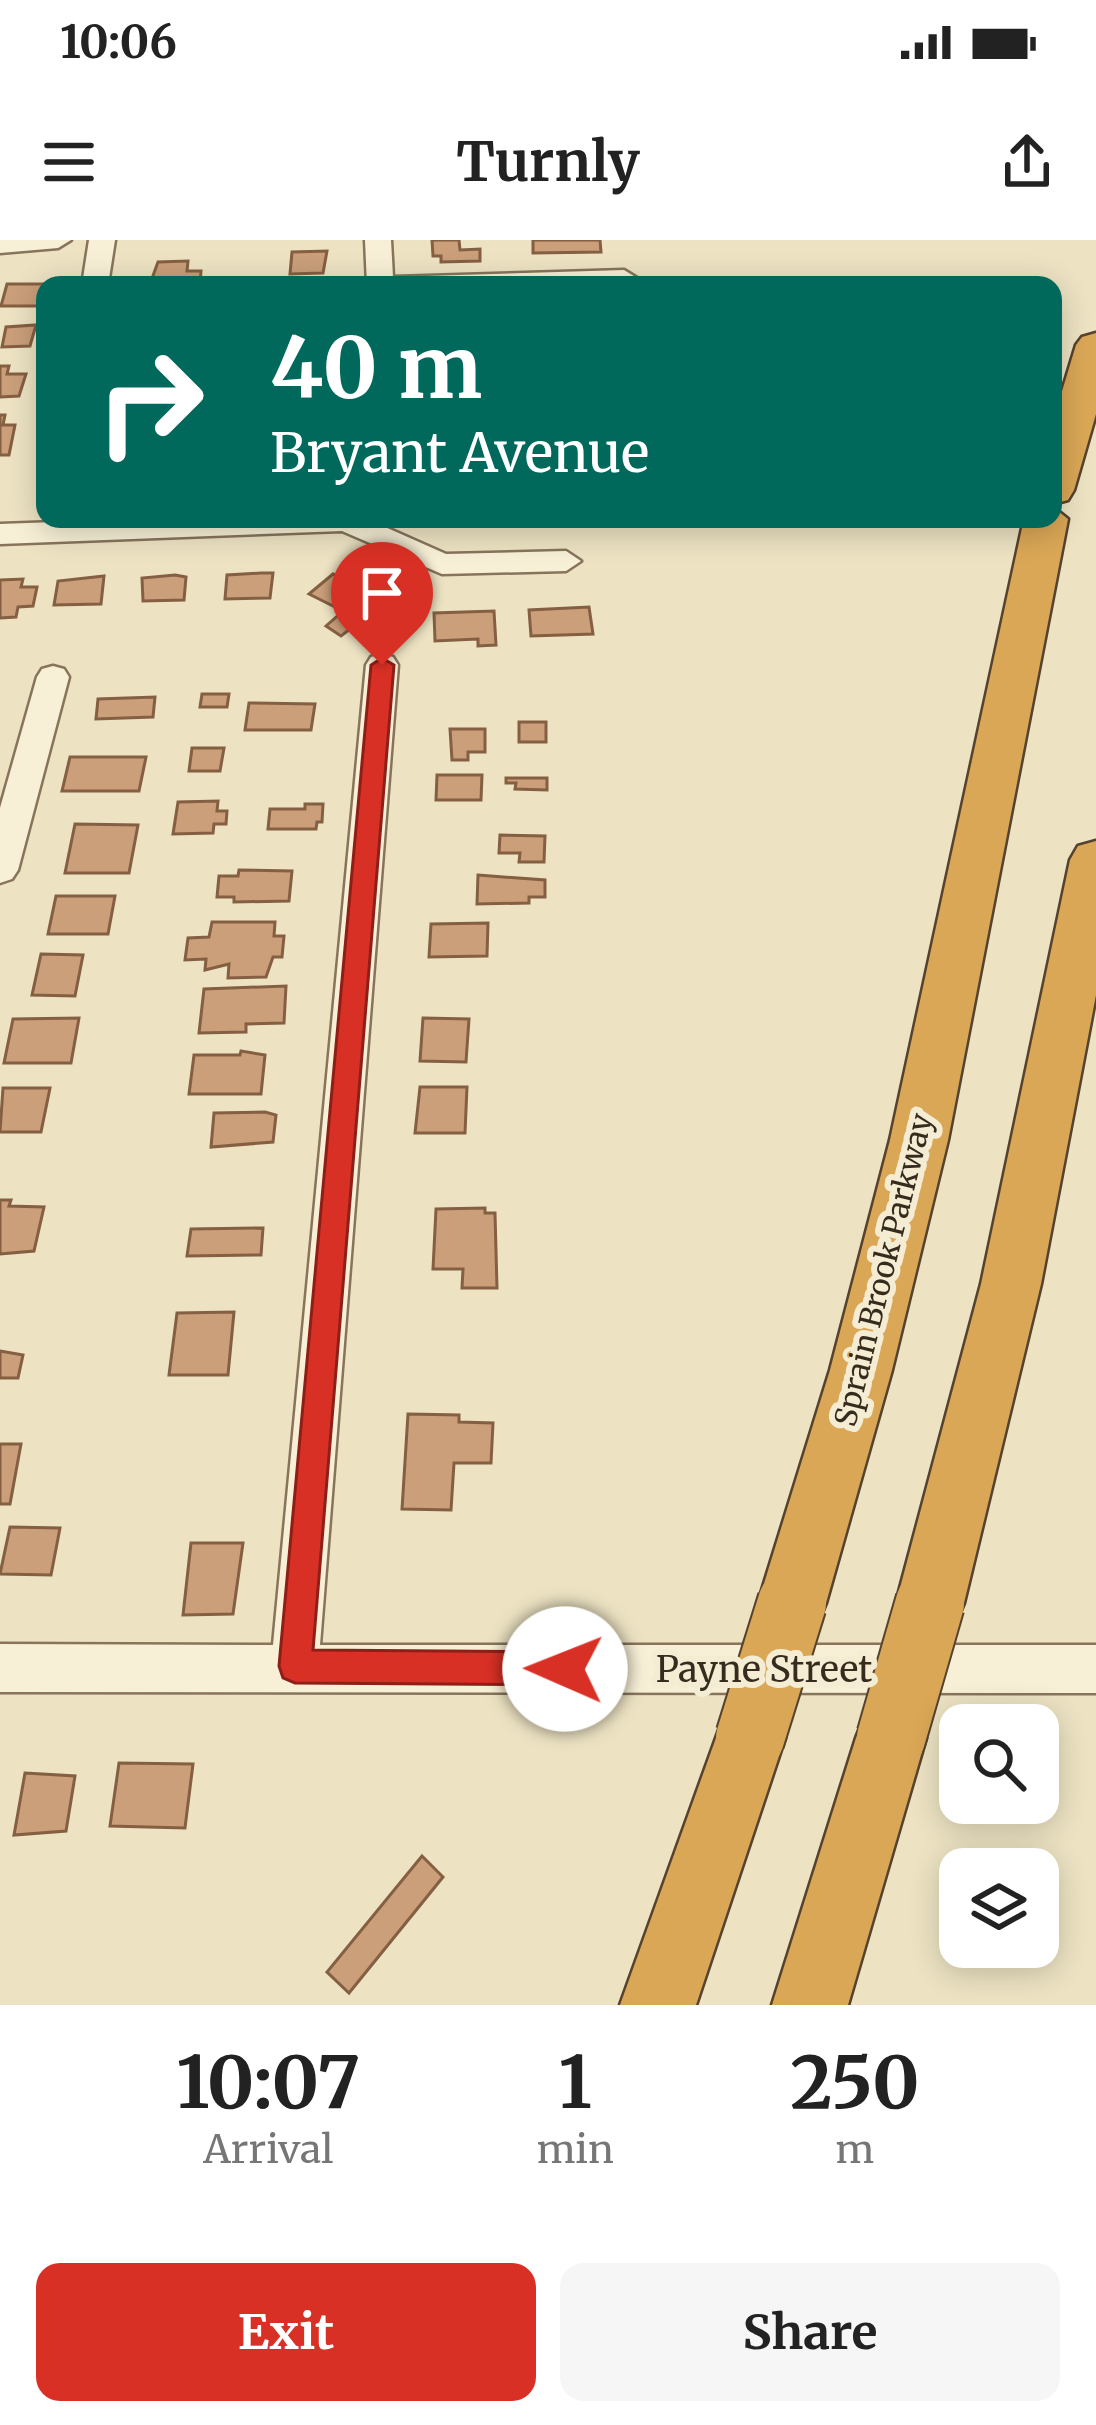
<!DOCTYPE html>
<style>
:root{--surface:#fff;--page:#f6f6f6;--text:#222;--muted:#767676;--accent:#d93025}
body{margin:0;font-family:Merriweather,serif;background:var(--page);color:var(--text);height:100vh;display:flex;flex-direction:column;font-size:45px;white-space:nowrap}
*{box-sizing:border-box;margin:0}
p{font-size:39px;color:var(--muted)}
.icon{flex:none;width:66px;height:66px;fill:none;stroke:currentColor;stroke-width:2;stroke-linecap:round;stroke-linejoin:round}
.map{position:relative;height:1765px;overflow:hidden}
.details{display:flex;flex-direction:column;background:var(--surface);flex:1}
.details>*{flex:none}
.guide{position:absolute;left:36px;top:36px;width:1026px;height:252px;border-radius:24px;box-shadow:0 6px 30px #0003;background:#00695c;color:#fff;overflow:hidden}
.controls{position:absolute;left:939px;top:1464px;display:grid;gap:24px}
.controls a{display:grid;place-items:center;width:120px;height:120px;border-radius:24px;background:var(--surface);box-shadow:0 6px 30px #0003;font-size:60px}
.pin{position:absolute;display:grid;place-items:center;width:102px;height:102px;color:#fff;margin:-123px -51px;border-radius:50% 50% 50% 0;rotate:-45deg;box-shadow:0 0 12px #0007}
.pin .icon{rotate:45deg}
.me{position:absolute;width:132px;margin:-66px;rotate:271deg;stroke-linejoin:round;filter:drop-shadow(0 0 9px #0008)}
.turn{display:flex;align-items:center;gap:42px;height:252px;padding:0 36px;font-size:54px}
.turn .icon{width:156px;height:156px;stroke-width:2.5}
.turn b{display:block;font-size:84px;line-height:102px}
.eta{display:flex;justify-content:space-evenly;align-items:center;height:204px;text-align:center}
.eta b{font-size:72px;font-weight:700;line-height:84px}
.button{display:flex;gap:24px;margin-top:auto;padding:24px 36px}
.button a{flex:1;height:138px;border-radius:24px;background:var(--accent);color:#fff;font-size:48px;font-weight:700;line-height:138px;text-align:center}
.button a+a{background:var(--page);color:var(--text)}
.status{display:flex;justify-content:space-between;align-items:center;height:84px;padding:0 60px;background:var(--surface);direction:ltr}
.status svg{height:33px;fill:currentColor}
header{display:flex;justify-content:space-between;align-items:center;height:156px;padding:0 36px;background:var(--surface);font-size:54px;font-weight:700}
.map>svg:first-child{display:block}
.building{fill:#ca9f7a;stroke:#855f41;stroke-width:3}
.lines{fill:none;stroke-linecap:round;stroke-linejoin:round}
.minor-casing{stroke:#87745b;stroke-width:5}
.highway-casing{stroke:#55422f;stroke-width:5}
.minor{fill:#f8f0d6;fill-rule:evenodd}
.highway{fill:#daa756;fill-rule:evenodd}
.highway-bridge-casing{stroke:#55422f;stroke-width:72;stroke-linecap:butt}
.highway-bridge{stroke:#daa756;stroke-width:68}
.route{fill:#d93025;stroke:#8d1f18;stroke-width:3}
.labels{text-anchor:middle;stroke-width:12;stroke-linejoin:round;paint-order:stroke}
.street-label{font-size:30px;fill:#372b1e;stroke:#f4ecd3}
.near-street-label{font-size:36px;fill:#372b1e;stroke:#f4ecd3}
</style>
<div class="status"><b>10:06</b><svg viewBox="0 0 49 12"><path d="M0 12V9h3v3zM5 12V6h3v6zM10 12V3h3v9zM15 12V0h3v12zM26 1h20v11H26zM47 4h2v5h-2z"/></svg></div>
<header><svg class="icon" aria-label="menu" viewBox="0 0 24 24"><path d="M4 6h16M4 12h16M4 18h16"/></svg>Turnly<svg class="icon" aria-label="share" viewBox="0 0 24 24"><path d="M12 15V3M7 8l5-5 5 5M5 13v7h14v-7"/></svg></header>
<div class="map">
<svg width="1096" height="1765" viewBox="0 0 1096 1765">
<rect width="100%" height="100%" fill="#ede3c3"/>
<g class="building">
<path d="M432 0H459L460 10 480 9V21L441 22V16H433Z"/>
<path d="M533 0H600L601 12 533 13Z"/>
<path d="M327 11 323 33 290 34 292 12Z"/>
<path d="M188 21 187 31H201L200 45 150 44 158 22Z"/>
<path d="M7 44H43L38 66H1Z"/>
<path d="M36 85 30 106 2 107 6 87Z"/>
<path d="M0 126H9L7 134H26L19 156 0 157Z"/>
<path d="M0 175H5L3 185H15L9 215H0Z"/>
<path d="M261 333H273L270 358 225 359 227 335Z"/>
<path d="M333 334 365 346 361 349 371 354 358 365 395 381 377 398 354 386 341 396 326 386 343 371 309 354Z"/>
<path d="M175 335 186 337 184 360 143 361 142 338Z"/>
<path d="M104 336 101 364 54 365 58 341Z"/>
<path d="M23 339 21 347H37L33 366 18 367 16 377 0 378V340Z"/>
<path d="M589 367 593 394 531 396 529 370Z"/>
<path d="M494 371 496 405 478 406V399L435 401 434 373Z"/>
<path d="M202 454H229L227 467H200Z"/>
<path d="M155 457 153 477 96 479 98 459Z"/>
<path d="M249 463 315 464 311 490H245Z"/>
<rect x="519" y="482" width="27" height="20"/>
<path d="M450 489H485V512H468V520H452Z"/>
<path d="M192 508H224L220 531H189Z"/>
<path d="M70 517H146L139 551H62Z"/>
<path d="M437 535H482L481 560H436Z"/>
<path d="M506 538H547V550L515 549 516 543H506Z"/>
<path d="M218 561 217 571H227L226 584H214L213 593 173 594 178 562Z"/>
<path d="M305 564H323L322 582H317L316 589H268L270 569H305Z"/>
<path d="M75 584 138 585 129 633H65Z"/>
<path d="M500 595 545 596 544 622H519L520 613H499Z"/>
<path d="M239 630 292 631 289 661 234 662V657H217L219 636H238Z"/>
<path d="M478 635 545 640V657H529V663L477 664Z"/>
<path d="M56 656H115L108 694H48Z"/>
<path d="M212 682H275L274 696H284L282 717H273L266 737 228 738 229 724 205 730 206 719 185 720 188 698 209 697Z"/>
<path d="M488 683 487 716 429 717 431 684Z"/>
<path d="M41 714 83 715 75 756 32 755Z"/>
<path d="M286 746 284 783 246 784V792L199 793 204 749Z"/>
<path d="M79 778 71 823H4L13 779Z"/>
<path d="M423 778 469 779 466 822 420 821Z"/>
<path d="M241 811 265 815 261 854H189L194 815H240Z"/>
<path d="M420 847H467L465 893H415Z"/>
<path d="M3 848H50L41 892H0Z"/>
<path d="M265 872 276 875 273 902 211 907 214 873Z"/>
<path d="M0 960H11L9 966 44 967 34 1011 0 1014Z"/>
<path d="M485 968V973H495L497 1048H462L463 1029H433L436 969Z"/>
<path d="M263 988 261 1015 187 1016 191 989Z"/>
<path d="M234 1072 228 1135H169L177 1073Z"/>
<path d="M0 1111 23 1115 18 1138H0Z"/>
<path d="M408 1174 459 1175V1182L493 1183 491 1223H454L451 1270 402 1269Z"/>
<path d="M0 1204H21L10 1264H0Z"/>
<path d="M10 1287 60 1288 51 1335 0 1334Z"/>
<path d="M191 1303H243L233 1374 183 1375Z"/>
<path d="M119 1523 193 1524 185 1588 110 1586Z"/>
<path d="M25 1533 75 1536 66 1591 14 1595Z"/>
<path d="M422 1616 443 1637 349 1753 327 1732Z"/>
</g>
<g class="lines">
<defs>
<g id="minor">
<path d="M0 0H71L58 8 0 13Z"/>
<path d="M89 0H115L108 45H82Z"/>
<path d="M365 0H391L393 37 624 30 637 38 627 45H367Z"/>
<path d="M141 279H367L446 314 566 311 581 321 566 331 442 334 342 291 0 304V284Z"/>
<path d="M382 414 393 417 398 425 320 1405H1096V1453L0 1452V1404L273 1405 366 425 371 417Z"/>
<path d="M53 426 64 429 69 437 18 630 12 639 0 643V568L37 437 42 429Z"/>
</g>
<g id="highway">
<path d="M1096 93V174L1074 250 1068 260 1053 264V181L1076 105 1082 97Z"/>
<path d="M1053 267 1068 279 948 900 892 1130 826 1363 816 1387 792 1397 768 1387 758 1363 830 1130 890 900 1024 279H1053Z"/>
<path d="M1096 601V755L1041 1044 964 1363 954 1387 930 1397 906 1387 896 1363 981 1044 1070 620 1078 606Z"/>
<path d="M750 1463 775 1473 785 1498 696 1765H620L725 1473Z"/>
<path d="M891 1463 916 1473 926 1498 848 1765H772L856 1498 866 1473Z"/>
</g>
</defs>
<use href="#minor" class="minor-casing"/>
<use href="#highway" class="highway-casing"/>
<use href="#minor" class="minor"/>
<use href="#highway" class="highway"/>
<defs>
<g id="highway-bridge">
<path d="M750 1498 792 1363"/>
<path d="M891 1498 930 1363"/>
</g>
</defs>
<use href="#highway-bridge" class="highway-bridge-casing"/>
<use href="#highway-bridge" class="highway-bridge"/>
</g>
<path class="route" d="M382 418 394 425 313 1410 565 1412 577 1417 581 1429 577 1440 565 1445 295 1443 283 1438 279 1426 371 425Z"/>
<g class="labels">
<g class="street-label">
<text transform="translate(884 1030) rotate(-76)" y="10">Sprain Brook Parkway</text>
</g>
<g class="near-street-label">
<text x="764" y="1442">Payne Street</text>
</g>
</g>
</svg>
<div class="controls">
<a><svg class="icon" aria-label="search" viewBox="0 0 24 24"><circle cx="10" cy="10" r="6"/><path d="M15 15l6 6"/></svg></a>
<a><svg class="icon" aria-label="layers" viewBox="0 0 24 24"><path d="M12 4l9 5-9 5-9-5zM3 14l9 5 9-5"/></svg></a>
</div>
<div class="pin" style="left:382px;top:425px;background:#d93025"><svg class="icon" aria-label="arrive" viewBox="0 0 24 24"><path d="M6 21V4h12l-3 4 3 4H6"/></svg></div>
<svg class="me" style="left:565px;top:1429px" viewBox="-20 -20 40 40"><circle r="19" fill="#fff"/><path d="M0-13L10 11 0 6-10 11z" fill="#d93025"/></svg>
<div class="guide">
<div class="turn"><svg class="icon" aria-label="right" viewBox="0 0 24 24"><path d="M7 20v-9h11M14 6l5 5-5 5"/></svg><div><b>40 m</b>Bryant Avenue</div></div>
</div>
</div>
<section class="details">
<div class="eta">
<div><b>10:07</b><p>Arrival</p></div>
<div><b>1</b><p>min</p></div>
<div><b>250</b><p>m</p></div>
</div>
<div class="button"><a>Exit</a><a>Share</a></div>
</section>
